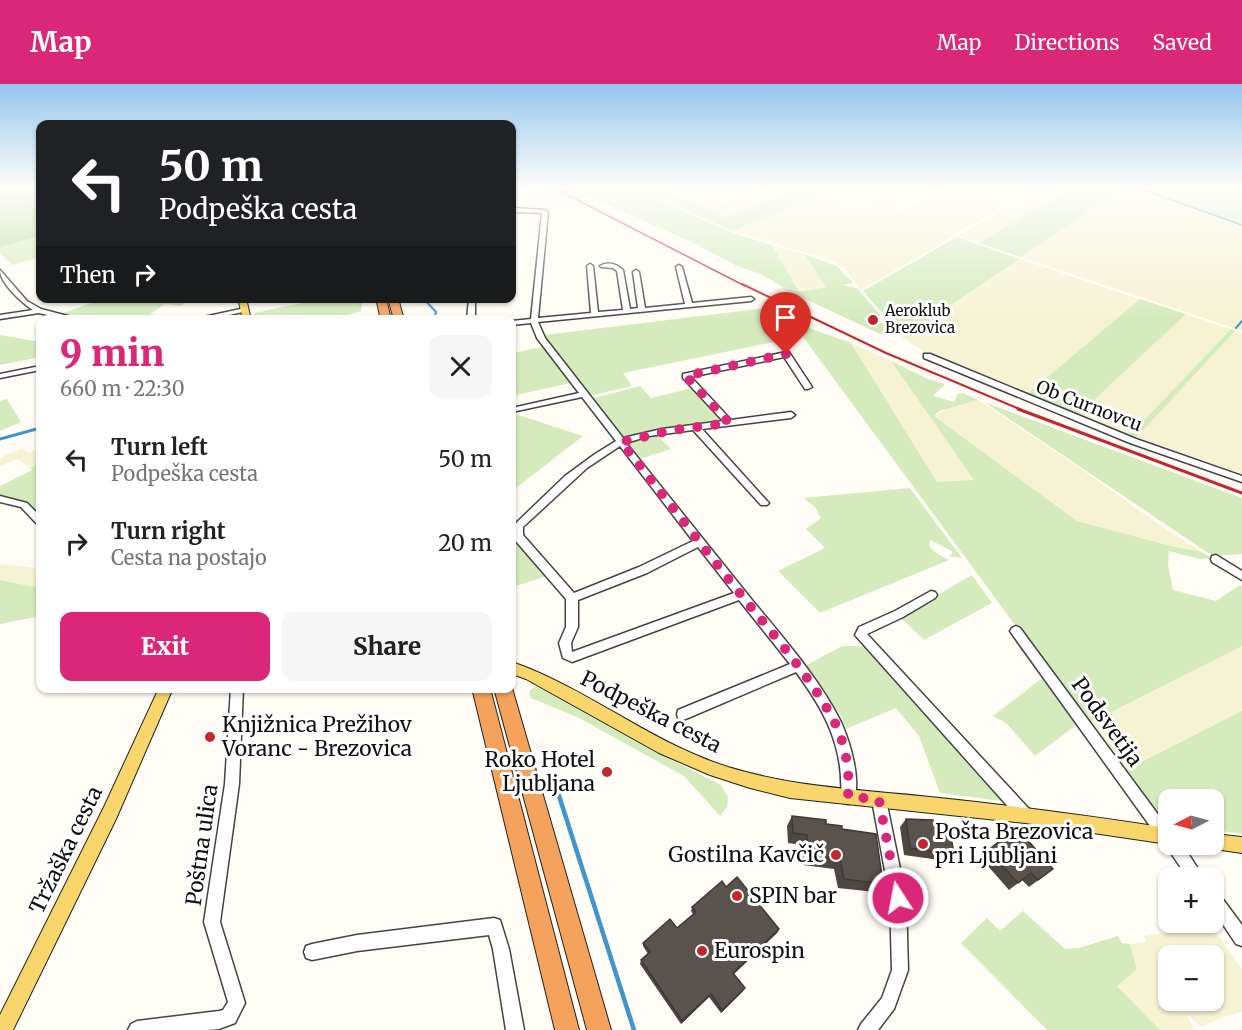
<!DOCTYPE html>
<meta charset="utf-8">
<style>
:root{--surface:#fff;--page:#f6f6f6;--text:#222;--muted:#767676;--accent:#db2777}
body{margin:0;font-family:Merriweather,serif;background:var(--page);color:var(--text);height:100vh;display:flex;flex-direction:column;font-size:22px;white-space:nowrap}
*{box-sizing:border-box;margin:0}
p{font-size:20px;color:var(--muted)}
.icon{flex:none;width:33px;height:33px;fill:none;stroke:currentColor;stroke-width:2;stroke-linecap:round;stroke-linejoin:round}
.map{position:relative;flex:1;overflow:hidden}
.side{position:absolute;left:36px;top:231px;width:480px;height:378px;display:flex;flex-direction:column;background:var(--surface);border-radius:12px;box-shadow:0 2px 4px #0004}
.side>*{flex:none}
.banner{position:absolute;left:36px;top:36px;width:480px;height:183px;border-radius:12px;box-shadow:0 2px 4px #0004;background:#202124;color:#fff;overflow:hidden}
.needle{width:39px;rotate:264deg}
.fabs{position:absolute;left:1158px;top:705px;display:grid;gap:12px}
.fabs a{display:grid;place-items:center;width:66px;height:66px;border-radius:12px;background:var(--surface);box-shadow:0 2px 4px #0004;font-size:30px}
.pin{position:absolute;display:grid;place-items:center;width:51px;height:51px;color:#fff;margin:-62px -26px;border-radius:50% 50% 50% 0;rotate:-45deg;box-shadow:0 0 6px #0007}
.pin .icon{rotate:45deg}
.me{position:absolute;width:66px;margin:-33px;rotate:349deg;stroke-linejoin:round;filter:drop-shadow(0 0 4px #0008)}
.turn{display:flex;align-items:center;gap:21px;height:126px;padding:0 24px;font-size:27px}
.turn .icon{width:78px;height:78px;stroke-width:2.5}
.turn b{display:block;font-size:42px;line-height:51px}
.then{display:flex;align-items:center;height:57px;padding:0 24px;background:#0003;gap:12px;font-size:22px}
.round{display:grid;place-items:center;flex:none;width:63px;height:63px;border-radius:12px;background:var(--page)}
.summary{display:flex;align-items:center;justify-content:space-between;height:102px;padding:0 24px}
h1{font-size:36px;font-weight:800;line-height:45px;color:var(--accent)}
.cta{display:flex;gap:12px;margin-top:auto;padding:12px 24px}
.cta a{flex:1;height:69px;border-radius:12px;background:var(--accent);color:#fff;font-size:24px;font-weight:800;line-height:69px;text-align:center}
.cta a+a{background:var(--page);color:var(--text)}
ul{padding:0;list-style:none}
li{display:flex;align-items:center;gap:18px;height:84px;padding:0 24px}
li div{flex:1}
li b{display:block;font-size:22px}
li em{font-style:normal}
header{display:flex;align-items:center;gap:36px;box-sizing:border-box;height:84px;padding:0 30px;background:var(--accent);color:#fff}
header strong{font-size:28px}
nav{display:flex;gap:33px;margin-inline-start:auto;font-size:21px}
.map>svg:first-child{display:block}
.farmland{fill:#f6f3d4;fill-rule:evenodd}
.green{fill:#d5ebbd}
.forest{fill:#b9dc9c}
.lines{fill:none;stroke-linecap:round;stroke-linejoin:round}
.stream-far3{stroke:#3f96cf;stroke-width:1.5}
.stream-far2{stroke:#3f96cf;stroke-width:2}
.stream-far1{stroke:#3f96cf;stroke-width:3}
.stream{stroke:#3f96cf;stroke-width:4.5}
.minor-casing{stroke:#444;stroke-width:3}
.major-casing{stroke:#222;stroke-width:2}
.highway-casing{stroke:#222;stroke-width:2}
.minor{fill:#fff;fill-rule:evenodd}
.major{fill:#f9d66b;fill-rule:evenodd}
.highway{fill:#f5a25d;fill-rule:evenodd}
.rail-far2{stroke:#c4262e;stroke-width:1.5}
.rail-far1{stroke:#c4262e;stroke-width:2}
.rail{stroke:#c4262e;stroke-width:3}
.wall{fill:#4d4742}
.shaded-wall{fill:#3f3936}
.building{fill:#5a524d;stroke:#3f3936;stroke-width:1.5}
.route{stroke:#db2777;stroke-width:10;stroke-dasharray:0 18}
.poi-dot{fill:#c4262e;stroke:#fff;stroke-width:2}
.labels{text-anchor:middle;stroke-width:6;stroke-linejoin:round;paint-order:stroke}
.far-poi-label{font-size:15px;fill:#111;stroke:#fff;text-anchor:start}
.street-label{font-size:18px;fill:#111;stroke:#fff}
.near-street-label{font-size:21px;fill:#111;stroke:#fff}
.near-poi-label{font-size:21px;fill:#111;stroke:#fff;text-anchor:start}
</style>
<header>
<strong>Map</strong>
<nav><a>Map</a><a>Directions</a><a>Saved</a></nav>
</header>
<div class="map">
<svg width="1242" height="946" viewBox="0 0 1242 946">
<rect width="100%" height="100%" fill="#fffdf5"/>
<g class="farmland">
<path d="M658 103H770L710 127Z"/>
<path d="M774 103H800L725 134 712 128Z"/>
<path d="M829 103H939L887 129 954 152 861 206 847 187 833 177 733 147 824 109 870 124 819 106Z"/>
<path d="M947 103H1036L954 151 890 130Z"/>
<path d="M1041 103H1072L979 159 958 152Z"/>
<path d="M1125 103H1133L1242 142V247L1020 173Z"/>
<path d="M772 161 804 170 827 204 798 206Z"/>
<path d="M1020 175 1140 215 1026 311 928 271 903 253Z"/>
<path d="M1186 230 1231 245 1133 348 1125 350 1078 331Z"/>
<path d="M1235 247 1242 249V394L1130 355 1138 352Z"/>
<path d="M851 259 891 277 975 397 937 398Z"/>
<path d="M978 316 1083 386 1161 442 1202 468 1171 462 1077 437 934 332 950 323Z"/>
<path d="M22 364 29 369 40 364V379L30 384 18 375 0 382V374Z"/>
<path d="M3 480 40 485V504L0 496V481Z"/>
<path d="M1242 562V627L1123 687 1088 640Z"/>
<path d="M1192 839H1209L1242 885V928L1220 934 1202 943 1187 931 1194 946H1160L1117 901 1137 885 1130 860 1147 858 1144 852 1195 845ZM1168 872H1214V916H1168Z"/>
</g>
<g class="green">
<path d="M576 103H621L656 115 736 150 772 161 798 206 783 203 763 191 735 181 691 158 584 110Z"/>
<path d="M625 103H658L710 127 774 103 712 128 725 134 800 103 824 109 733 147 665 117Z"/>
<path d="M1072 103H1125L1020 173 979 159Z"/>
<path d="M1133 103H1163L1175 106 1191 103H1242V142Z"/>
<path d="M40 152V173L13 181 0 170V163Z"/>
<path d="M957 153 1020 175 903 253 863 207Z"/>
<path d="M804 170 837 182 853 199 827 204Z"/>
<path d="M843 201 857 204 881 232 864 234 868 240 887 239 890 243H887L895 249 880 250 782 204 801 207Z"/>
<path d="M85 215H190L181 222 165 220 150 230 169 234 165 235H89L61 230 91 219Z"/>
<path d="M321 215H363L361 227 347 231 350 235H320L329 233 325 231 307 235H255L254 229Z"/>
<path d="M1140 215 1186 230 1078 331 1125 350 1133 348 1231 245 1235 247 1138 352 1130 355 1026 311Z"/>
<path d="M766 224 775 226 798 253 623 289 632 302 594 311 586 309 545 254V251Z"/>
<path d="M792 238 851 259 937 398 974 396 891 277 928 295 945 300 933 312 954 318 958 310 963 309 978 316 939 327 934 332 1077 437 1171 462 1202 468 1213 475H1199L1169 467 1168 481 1173 506 1216 517 1240 501 1242 502V562L1088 640Z"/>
<path d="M0 251 40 258V273L0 281Z"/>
<path d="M543 263 571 299 512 312V269Z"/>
<path d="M640 302 651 314 692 304 725 337 622 353 593 317 594 314Z"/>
<path d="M7 315 21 338 0 347V317Z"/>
<path d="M984 318 1242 414V470L1214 472 1208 469Z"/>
<path d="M512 329 583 352 512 407Z"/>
<path d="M657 351 671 365 640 375 629 361 631 357Z"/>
<path d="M40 379V430L28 421 0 413V402L32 386 30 384Z"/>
<path d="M910 404 962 474 948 472 952 470V467L930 456 929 461C934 469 941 472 949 476L820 529 778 487 825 464 806 445 821 434 815 423 803 414Z"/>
<path d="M512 448 547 492 512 503Z"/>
<path d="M972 491 992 519 924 556 900 533Z"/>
<path d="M0 496 40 504V532L0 540Z"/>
<path d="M842 562H864L1010 718 940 709 919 652 896 624 846 645 841 632 805 582Z"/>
<path d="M1045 592 1079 639 1035 672 1007 640 993 632Z"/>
<path d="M536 602 596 633 654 667 721 701 728 713 727 723 720 732 684 692 579 634 531 614 529 607Z"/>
<path d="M1242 627V750L1214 746V716H1168V741L1160 738 1123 687Z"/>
<path d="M1023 827 1065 865 1079 864 1118 852 1122 859 1130 860 1137 885 1117 902 1160 946H1047L961 859 987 834 1000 847Z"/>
</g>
<path class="forest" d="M0 103H40V152L0 163Z"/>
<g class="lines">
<path class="stream-far3" d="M1135 103 1242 141"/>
<g class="stream-far2">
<path d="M423 214 436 228 434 236"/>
<path d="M1236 244 1242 237"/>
</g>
<path class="stream-far1" d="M0 355 40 344"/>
<path class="stream" d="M553 693 634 946"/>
<defs>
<g id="minor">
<path d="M512 124 545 126 548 128 538 234 591 229 587 182 590 180 593 182 598 228 623 226 617 187 613 184 601 183 600 182C607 177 617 180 623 186L630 225 638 224 633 188 636 186 639 188 645 224 685 220 676 183 679 181 682 183 692 219 751 213 754 215 751 217 538 238 545 254 623 354 662 345 723 337 683 294V290L786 268H789L812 303 808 305H805L784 273 691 293 731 336 791 328 795 331 791 334 702 345 767 417 769 419 767 421H761L693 346 649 352 626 359C668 411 710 464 752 516 784 555 818 593 841 638 850 658 862 697 853 718L848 720 843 718 841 713C844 663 825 627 796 588L688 634 683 636 678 634 677 630 678 626 790 580 739 516 572 578 563 574 559 559 566 543V515L514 455 513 442 565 392 595 370 616 357 582 313 512 328V324L579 309 537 254 531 239 512 241V237L531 235 542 129 512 128ZM620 362 693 457 639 483 574 509 523 451V443L587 384ZM698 463 734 509 572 568 571 559 578 543V516L647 489Z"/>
<path d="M0 186 27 217 41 225 83 236H68L39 229 0 235V231L33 226C22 219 0 199 0 186Z"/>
<path d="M469 214H475V236H467Z"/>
<path d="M245 224 248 226 247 227 207 236H190Z"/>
<path d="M924 270H930L1136 355 1242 392V398L1130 359 924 274Z"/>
<path d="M40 282V286L0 294V290Z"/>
<path d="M0 412 27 419 40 432V440L36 439 21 423 0 418Z"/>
<path d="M1216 471 1242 487V496L1212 478 1211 475 1212 472Z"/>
<path d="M931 507 935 508 937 511 935 514 903 533 867 550 1030 726 1032 731 1030 736 1025 738 1020 736 855 551 859 543 895 527Z"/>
<path d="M1016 542 1020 544 1168 744V760H1182L1204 794H1188L1166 762 1163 760 1012 550 1010 547 1012 544Z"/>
<path d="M231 604H243L239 700 220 838 245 919 235 939 219 945 208 946H128L131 940 137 937 219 927 223 926 228 918 204 838 225 700Z"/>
<path d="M879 709 884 711 886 716 906 814 908 886 894 925 878 946H858L861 940 882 914 892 886 890 814 872 716 874 711Z"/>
<path d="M1214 807 1219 810 1242 841V862L1236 860 1214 827Z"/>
<path d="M494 834 500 836 509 865 524 946H506L493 865 489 851 357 867 312 876 306 874 304 868 306 862 312 860 357 851Z"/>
</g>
<g id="major">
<path d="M238 214H246L251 236H243Z"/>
<path d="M512 578C587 604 651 659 728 683 793 703 862 706 930 713 1009 721 1089 732 1168 744V760L1025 739 790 714 750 704 710 691 659 669 526 595 512 590Z"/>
<path d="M159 604H173L116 735 13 946H0V931L104 723Z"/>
<path d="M1214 750 1242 753V769L1208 764 1207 760H1214Z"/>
</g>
<g id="highway">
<path d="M376 214H386L391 236H381Z"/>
<path d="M388 214H398L404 236H394Z"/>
<path d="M472 604H490L579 946H555Z"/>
<path d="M494 604H512L611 946H587Z"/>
</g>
</defs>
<use href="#minor" class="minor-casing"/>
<use href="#major" class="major-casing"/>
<use href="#highway" class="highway-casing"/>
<use href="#minor" class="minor"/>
<use href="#major" class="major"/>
<use href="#highway" class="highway"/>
<path class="rail-far2" d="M552 103 745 202"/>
<path class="rail-far1" d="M742 200 886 269 1022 326"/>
<path class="rail" d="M1018 325 1242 409"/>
</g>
<g class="wall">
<path d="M792 732 826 740 842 745 883 800 875 808 838 804 834 785 803 781 802 761 788 759 787 742Z"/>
<path d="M906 735 934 739 954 770 947 777 904 771 900 743Z"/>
<path d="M988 766 1053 785 1029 803 1022 796 1009 806 980 773Z"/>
<path d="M726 803 779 845 777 849 734 890 743 907 721 929 709 913 681 940 640 880 641 876 648 870 643 862V859L677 844 693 830 691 827 692 823Z"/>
</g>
<g class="shaded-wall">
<path d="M779 845 777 849 731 892 733 889Z"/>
<path d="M745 904 743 907 721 929 722 926Z"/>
<path d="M711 910 709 913 681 940 682 937Z"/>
</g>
<g class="building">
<path d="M792 732 826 736V740L842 742V745L876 750 883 800 844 795 840 775 808 771 807 751 793 749Z"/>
<path d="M906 735 933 736 934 739 949 741 954 770 910 764Z"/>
<path d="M1017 744 1053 785 1038 796 1031 789 1018 799 988 766Z"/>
<path d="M737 793 779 845 733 889 745 904 722 926 711 910 682 937 641 876 650 868 643 859 670 835 677 844 696 828 692 823 722 797 726 803Z"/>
</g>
<linearGradient id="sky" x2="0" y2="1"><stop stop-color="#95c6ee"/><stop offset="0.44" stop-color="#fffefa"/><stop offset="1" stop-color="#fffefa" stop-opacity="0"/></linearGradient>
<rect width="1242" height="236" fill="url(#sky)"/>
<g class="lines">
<path class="route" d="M786 270 686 292 729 339 673 346 621 358C662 409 701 461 742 512 775 553 812 594 836 641 846 663 850 689 848 712L879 716 898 814"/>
</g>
<g class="poi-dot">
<circle cx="873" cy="236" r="6"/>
<circle cx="210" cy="653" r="6"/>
<circle cx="607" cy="688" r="6"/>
<circle cx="923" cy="760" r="6"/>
<circle cx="836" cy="771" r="6"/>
<circle cx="737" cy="812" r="6"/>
<circle cx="702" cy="867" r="6"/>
</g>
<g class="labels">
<g class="far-poi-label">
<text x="885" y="232">Aeroklub<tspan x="885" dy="17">Brezovica</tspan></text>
</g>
<g class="street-label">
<text transform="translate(1089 322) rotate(21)" y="6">Ob Curnovcu</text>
</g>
<g class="near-street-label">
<text transform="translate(651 628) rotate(27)" y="7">Podpeška cesta</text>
<text transform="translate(1107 638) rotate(54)" y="7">Podsvetija</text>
<text transform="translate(202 761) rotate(-82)" y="7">Poštna ulica</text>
<text transform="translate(66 766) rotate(-64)" y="7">Tržaška cesta</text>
</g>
<g class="near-poi-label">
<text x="222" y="648">Knjižnica Prežihov<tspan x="222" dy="24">Voranc - Brezovica</tspan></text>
<text x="595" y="683" text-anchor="end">Roko Hotel<tspan x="595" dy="24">Ljubljana</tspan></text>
<text x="935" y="755">Pošta Brezovica<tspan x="935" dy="24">pri Ljubljani</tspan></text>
<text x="824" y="778" text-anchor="end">Gostilna Kavčič</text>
<text x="749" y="819">SPIN bar</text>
<text x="714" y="874">Eurospin</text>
</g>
</g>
</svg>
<div class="fabs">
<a><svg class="needle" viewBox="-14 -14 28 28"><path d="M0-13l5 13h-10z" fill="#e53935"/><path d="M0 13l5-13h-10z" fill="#767676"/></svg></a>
<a>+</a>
<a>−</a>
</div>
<div class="pin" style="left:786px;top:270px;background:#d93025"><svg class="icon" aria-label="arrive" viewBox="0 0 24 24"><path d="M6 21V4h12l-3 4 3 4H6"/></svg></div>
<svg class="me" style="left:898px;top:814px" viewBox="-20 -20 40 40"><circle r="17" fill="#db2777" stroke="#fff" stroke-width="3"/><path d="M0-11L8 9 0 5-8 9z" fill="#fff"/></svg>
<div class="banner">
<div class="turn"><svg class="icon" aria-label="left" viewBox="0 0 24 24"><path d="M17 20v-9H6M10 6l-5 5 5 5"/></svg><div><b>50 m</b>Podpeška cesta</div></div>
<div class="then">Then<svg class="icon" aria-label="right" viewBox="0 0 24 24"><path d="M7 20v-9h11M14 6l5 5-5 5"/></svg></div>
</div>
<section class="side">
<div class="summary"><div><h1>9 min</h1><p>660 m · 22:30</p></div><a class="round"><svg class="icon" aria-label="close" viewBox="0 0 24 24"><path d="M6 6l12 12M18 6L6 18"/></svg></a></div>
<ul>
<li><svg class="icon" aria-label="left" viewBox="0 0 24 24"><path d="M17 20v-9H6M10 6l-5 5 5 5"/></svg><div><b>Turn left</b><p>Podpeška cesta</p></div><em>50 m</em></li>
<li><svg class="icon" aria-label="right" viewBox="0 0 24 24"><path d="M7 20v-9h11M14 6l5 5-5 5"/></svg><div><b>Turn right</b><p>Cesta na postajo</p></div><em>20 m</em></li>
</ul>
<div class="cta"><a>Exit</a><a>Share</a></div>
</section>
</div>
